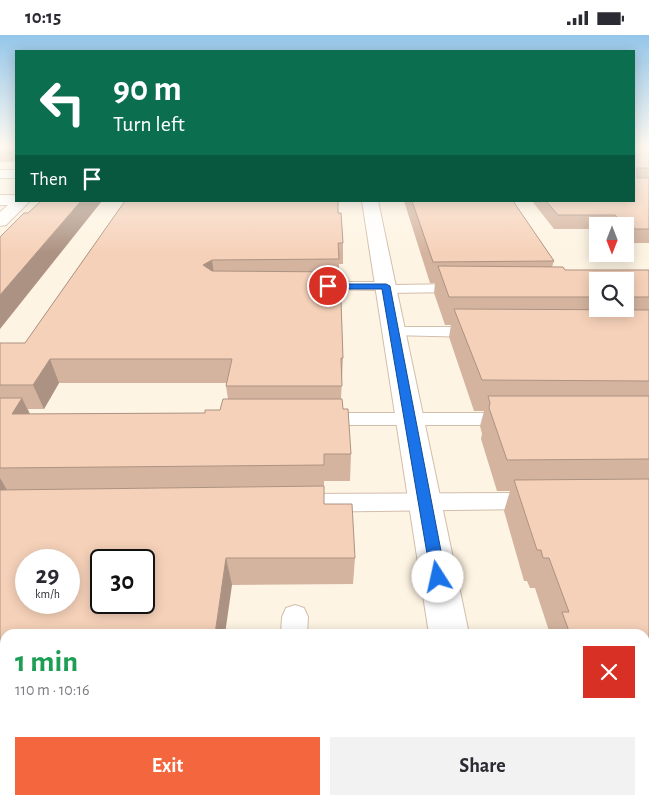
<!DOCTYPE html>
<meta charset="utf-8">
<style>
:root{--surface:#fff;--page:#f2f2f3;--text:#2b2b33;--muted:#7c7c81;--accent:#f3663e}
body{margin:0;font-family:"Alegreya Sans",sans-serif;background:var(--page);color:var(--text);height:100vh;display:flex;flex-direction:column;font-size:19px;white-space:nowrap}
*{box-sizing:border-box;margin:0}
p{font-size:16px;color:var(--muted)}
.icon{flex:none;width:28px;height:28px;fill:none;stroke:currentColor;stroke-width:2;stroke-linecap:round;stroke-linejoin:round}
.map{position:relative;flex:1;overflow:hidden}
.panel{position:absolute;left:0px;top:594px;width:650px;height:176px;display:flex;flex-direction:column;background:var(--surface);border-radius:15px 15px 0 0;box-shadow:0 2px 12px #0003}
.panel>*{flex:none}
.guide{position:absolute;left:15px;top:15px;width:620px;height:152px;border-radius:0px;box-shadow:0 2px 12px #0003;background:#0b6e4f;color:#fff;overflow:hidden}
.needle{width:32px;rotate:180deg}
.buttons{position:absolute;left:589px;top:182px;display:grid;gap:10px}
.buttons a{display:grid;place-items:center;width:45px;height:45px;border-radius:0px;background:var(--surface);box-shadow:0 2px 12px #0003;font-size:25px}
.speed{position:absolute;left:15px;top:514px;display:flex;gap:10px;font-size:25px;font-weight:700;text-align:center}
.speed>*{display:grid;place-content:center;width:65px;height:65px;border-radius:50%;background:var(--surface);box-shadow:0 2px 12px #0003;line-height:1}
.speed small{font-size:12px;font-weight:400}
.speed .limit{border:2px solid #111;border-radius:8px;background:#fff;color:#111}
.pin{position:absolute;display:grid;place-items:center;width:42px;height:42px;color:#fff;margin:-21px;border:2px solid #fff;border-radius:50%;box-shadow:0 1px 5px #0007}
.me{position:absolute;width:55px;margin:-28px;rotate:350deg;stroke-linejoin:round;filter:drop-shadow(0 0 4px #0008)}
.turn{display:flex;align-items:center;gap:18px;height:105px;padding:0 15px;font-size:22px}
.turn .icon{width:65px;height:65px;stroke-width:2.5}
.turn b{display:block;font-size:35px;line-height:42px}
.then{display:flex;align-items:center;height:48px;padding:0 15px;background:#0003;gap:10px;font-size:19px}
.round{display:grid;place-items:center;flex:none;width:52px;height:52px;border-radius:0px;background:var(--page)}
.headline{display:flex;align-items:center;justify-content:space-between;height:85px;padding:0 15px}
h1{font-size:30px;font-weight:700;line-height:38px;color:#1e9e55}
.action{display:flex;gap:10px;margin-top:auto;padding:10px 15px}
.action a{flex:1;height:58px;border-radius:0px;background:var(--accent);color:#fff;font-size:20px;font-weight:700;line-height:58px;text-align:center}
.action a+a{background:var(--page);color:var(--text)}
.status{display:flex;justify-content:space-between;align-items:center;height:35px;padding:0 25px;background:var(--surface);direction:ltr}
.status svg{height:14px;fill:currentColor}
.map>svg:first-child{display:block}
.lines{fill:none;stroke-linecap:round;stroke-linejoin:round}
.lane-casing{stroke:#d3bdab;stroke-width:2}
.street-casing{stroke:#d3bdab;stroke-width:2}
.secondary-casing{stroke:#d6bda8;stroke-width:2}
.lane{fill:#fff;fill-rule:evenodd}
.street{fill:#fff;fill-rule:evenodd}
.secondary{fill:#fff;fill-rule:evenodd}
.wall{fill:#d4b49f;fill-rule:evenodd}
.shaded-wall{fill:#ac9282}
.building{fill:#f6d1b9;stroke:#ac9282;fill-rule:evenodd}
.route{fill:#1a73e8;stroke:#114b97}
</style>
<div class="status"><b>10:15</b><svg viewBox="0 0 49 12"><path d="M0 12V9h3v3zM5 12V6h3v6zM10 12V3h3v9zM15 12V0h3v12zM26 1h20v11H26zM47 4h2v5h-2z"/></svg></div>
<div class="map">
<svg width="649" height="769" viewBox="0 0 649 769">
<rect width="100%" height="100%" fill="#fef4e3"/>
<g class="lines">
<defs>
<g id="lane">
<path d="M314 247H386L392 250 460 249 467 253 460 257 386 258 380 255 309 254 307 251Z"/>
<path d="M394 292H475L483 297 475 302 389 300 386 297 389 294Z"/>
<path d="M324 378H506L513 380 515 384 513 388 506 390H324L317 388 315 384 317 380Z"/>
<path d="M531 458 539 460 542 466 539 472 531 474 299 477 291 474 288 468 291 462 299 459Z"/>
<path d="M295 570 304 573 308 582 307 599H281L282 582 286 573Z"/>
<rect x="645" y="649" width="4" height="30"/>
<rect x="271" y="765" width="34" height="4"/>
</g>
<g id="street">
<rect x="0" y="135" width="16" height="8"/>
<path d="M16 163V166H30L6 190 0 191V177Z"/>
<path d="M362 166H378L469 599H429Z"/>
<path d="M455 765H503L504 769H456Z"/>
</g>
<path id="secondary" d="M0 160H16V166H23L16 170H0Z"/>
</defs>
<use href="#lane" class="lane-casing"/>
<use href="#street" class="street-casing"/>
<use href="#secondary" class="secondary-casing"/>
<use href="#lane" class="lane"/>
<use href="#street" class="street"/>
<use href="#secondary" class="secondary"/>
</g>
<g class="wall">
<rect x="0" y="111" width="16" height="16"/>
<path d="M634 111H649V208H629L625 204V191H598V194H554L532 166H634Z"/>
<path d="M125 166 338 178 343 208V229H339V237L343 323 341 364 351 419 350 446H324V469L355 523 353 549 232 550 5 599V662H0V308H25ZM59 348H227L226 351 228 364 220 375 205 378 30 379 28 374H44Z"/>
<path d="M404 166H513L554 226 552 232 565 235H649V640H645V599H550L535 553H530L527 546H524L504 476 510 456H497L481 404 482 399 480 391 484 376H474L449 302 451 290H445L434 258 435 248H430ZM598 246H625V274H598Z"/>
<path d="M595 765H645L649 769H596Z"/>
</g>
<g class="shaded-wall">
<path d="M81 166H102L0 294V260Z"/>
<path d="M212 225 215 246 203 230Z"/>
<path d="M50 324 59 348 44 374 33 350Z"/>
<path d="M22 363 35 390 12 379Z"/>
<path d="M0 443 10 460 0 465Z"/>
<path d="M226 523 232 550 225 599H215Z"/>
<path d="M190 765H203L202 769H190Z"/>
</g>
<g class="building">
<rect x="0" y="111" width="16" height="6"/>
<path d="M634 111H649V133H637V143H649V194H635L631 190H624L615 180H558L546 166H634Z"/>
<path d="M41 166H81L0 260V202L24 178H28Z"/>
<path d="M125 166H338V178H341L343 208H338L339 224 212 225 203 230 212 236 340 237 343 323H341L342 351H226L232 324H50L33 350H0V308H25Z"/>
<path d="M412 166H513L554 226 433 227Z"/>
<path d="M438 231 563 232 565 235H649V262H625V246H598V262H449Z"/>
<path d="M454 274 649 275V346L482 345Z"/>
<path d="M488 361H649V424L507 425 489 373 490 368Z"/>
<path d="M0 363H22L12 379 205 378V375H220L223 364H342L343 374H348L351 419H324V430L0 433Z"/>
<path d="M649 444V612H645V599H570L562 577H569L549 523H543L541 515H537L514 445Z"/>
<path d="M324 451V469H352L355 523H226L215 599H5V639H0V455ZM26 525H69V568H26ZM101 525H144V568H101Z"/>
<path d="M645 701H649V769H629L627 765H645Z"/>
<path d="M0 712H5V765H190V769H0Z"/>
</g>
<linearGradient id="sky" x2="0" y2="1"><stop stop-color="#94c6e9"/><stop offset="0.51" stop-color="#fffaf2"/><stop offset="1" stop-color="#fffaf2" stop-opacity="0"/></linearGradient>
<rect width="649" height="218" fill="url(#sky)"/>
<path class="route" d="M326 249H386L390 251 446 542 444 547 438 549 433 547 431 542 382 254H328L324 251Z"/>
</svg>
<div class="buttons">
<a><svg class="needle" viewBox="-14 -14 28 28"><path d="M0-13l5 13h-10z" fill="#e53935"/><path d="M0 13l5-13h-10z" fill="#7c7c81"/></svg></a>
<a><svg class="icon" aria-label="search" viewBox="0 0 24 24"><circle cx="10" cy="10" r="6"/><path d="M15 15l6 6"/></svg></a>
</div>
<div class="speed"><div>29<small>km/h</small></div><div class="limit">30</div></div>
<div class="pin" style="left:328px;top:251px;background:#d93025"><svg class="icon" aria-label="arrive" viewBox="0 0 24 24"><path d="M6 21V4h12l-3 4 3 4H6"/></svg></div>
<svg class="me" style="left:438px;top:542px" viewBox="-20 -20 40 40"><circle r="19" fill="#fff"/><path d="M0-13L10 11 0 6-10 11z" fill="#1a73e8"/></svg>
<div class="guide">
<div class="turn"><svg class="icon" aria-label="left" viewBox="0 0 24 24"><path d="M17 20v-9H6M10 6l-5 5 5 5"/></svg><div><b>90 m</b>Turn left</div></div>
<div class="then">Then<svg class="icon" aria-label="arrive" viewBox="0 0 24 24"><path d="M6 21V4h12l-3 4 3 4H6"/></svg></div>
</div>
<section class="panel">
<div class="headline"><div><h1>1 min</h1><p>110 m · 10:16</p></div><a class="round" style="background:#d93025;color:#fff"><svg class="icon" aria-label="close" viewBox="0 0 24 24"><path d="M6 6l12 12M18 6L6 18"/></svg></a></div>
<div class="action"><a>Exit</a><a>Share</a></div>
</section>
</div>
